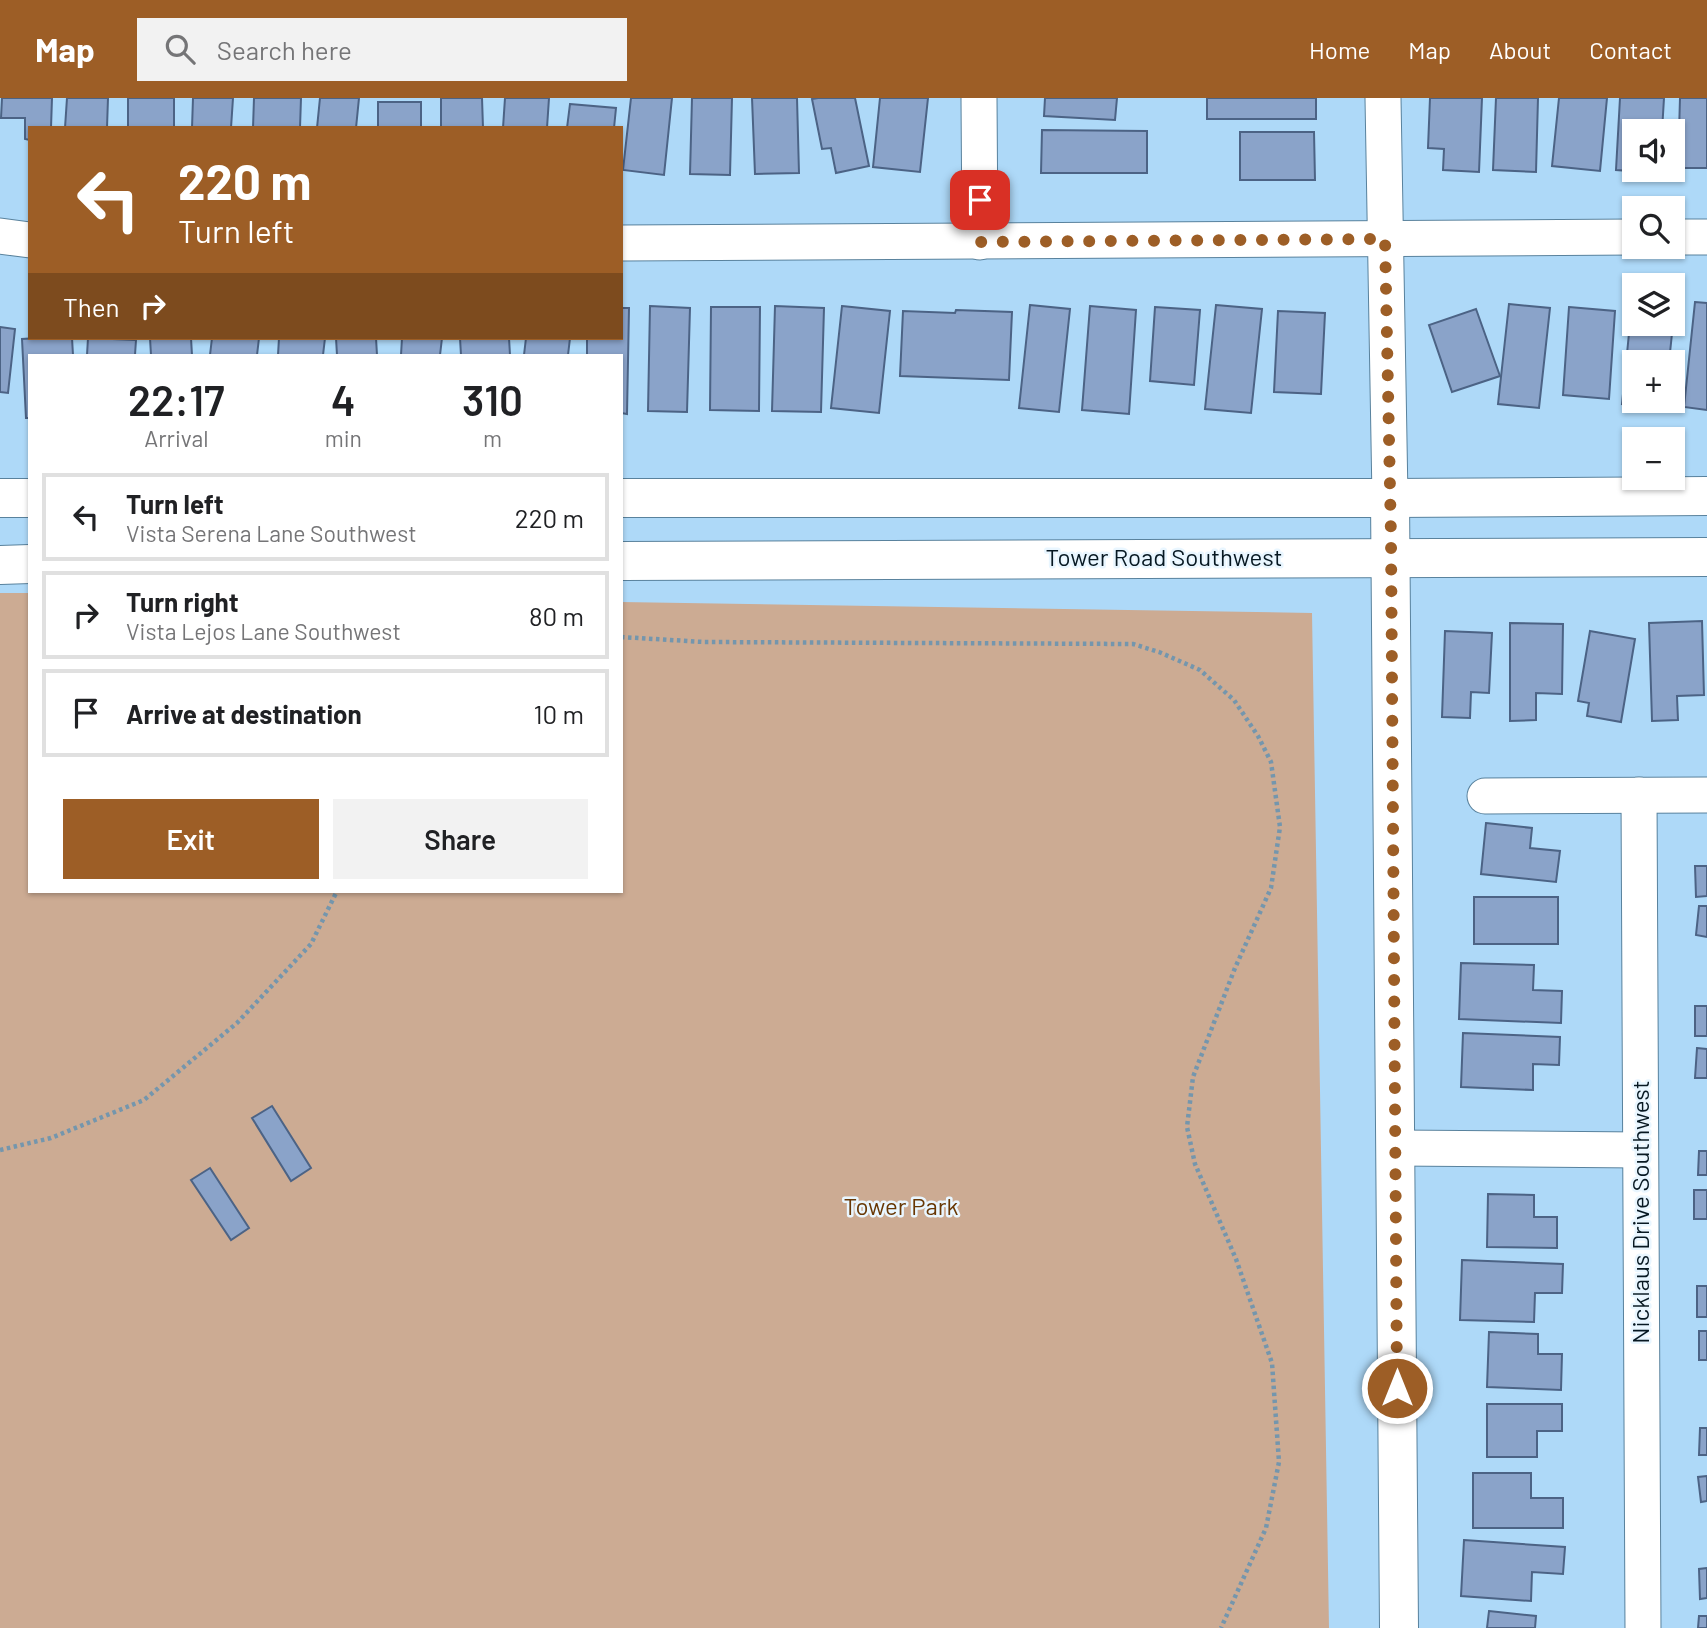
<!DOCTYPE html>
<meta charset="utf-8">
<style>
:root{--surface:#fff;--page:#f2f2f2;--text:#202124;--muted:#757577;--line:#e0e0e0;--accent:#9d5e26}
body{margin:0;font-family:Barlow,sans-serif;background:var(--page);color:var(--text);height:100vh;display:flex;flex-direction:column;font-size:26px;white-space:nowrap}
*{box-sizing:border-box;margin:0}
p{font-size:23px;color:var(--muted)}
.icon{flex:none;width:38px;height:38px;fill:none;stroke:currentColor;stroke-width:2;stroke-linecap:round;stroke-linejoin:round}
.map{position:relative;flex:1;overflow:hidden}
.panel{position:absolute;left:28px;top:256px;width:595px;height:539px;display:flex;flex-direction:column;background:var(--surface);border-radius:0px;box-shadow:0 2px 5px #0004}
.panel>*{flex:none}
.guide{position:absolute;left:28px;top:28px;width:595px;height:214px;border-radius:0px;box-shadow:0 2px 5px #0004;background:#9d5e26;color:#fff;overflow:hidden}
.buttons{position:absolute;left:1622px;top:21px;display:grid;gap:14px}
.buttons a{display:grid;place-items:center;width:63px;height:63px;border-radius:0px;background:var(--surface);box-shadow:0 2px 5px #0004;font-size:35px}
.pin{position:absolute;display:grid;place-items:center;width:60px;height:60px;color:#fff;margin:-30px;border-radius:14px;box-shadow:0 4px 10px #0006}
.me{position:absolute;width:77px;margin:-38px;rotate:0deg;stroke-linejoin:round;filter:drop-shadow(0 0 5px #0008)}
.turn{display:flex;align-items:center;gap:24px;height:147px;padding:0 35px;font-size:32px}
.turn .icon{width:91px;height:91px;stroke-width:2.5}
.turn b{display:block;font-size:49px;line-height:60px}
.then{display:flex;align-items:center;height:66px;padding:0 35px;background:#0003;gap:14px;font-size:26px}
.eta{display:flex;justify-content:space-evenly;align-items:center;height:119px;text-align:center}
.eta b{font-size:42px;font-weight:600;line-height:49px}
.primary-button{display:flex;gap:14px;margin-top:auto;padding:14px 35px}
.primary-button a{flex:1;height:80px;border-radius:0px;background:var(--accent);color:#fff;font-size:28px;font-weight:600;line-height:80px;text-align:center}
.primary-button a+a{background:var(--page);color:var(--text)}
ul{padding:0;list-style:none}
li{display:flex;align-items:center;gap:21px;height:88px;margin:0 14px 10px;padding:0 21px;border:4px solid var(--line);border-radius:0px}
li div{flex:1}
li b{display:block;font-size:26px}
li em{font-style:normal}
header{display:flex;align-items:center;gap:42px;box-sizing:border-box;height:98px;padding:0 35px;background:var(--accent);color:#fff}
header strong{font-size:33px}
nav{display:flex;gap:38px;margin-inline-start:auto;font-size:24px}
.search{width:490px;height:63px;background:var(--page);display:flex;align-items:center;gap:18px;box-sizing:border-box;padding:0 24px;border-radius:0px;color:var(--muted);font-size:26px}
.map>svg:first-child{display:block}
.green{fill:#ccab93}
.building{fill:#8aa3c9;stroke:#4c6385;stroke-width:2}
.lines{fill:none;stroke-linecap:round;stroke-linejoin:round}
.minor-casing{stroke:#59829d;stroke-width:37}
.tertiary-casing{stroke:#59829d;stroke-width:40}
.path{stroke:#7496ad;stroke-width:4.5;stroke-dasharray:3.5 3.5;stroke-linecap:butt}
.minor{stroke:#fff;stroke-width:35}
.tertiary{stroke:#fff;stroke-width:38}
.route{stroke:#9d5e26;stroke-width:12;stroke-dasharray:0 21.6}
.labels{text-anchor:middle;stroke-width:5;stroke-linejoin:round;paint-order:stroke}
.street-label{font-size:24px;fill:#071822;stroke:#e9f6ff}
.park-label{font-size:24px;fill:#683704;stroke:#e9f6ff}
</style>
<header>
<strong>Map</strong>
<div class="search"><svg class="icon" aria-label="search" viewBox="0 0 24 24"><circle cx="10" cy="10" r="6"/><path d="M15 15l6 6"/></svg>Search here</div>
<nav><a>Home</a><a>Map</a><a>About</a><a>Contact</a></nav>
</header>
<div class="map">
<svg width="1707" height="1530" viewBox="0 0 1707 1530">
<rect width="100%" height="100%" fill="#aed9f8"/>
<path class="green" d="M0 495H30V793H621V504L1312 515 1329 1530H0Z"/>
<g class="building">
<path d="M2 0H52L51 30H30V42L25 41V20H1Z"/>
<path d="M67 0H108L107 30H65Z"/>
<rect x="128" y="0" width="46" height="30"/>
<path d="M193 0H233L231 30H192Z"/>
<path d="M254 0H301L300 30H253Z"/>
<path d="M320 0H359L356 30H317Z"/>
<path d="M441 0H482L483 30H441Z"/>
<path d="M505 0H549L547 30H503Z"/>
<path d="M631 0H672L664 77 623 72Z"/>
<path d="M692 0H732L730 77 690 76Z"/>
<path d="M752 0H797L799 75 755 76Z"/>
<path d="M818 0H855L869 68 836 75 831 50 822 51 812 1Z"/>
<path d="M880 0H928L920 74 873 69Z"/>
<path d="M1045 0H1117L1115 22 1044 18Z"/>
<rect x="1207" y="0" width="109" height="21"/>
<path d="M1430 0H1482L1479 74 1443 72 1444 51 1428 50Z"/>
<path d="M1496 0H1538L1536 74 1493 72Z"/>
<path d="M1559 0H1607L1600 73 1552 68Z"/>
<path d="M1620 0H1664L1662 33H1634V72H1659V75L1616 72Z"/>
<path d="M1680 0H1707V70H1678Z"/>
<rect x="378" y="4" width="43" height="26"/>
<path d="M570 6 616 10 614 30H567Z"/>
<path d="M1042 32 1147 33V75H1041Z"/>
<path d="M1240 34H1314L1315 82H1240Z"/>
<path d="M1695 204 1707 205V312L1684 309Z"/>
<path d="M1632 205H1634V226H1673L1669 264H1634V303H1665L1664 311 1622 306Z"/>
<path d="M1509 206 1550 210 1539 310 1498 306Z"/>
<path d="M1030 207 1070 211 1059 314 1019 310Z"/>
<path d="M1216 207 1262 211 1251 315 1205 311Z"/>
<path d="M650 208 690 210 687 314 648 313Z"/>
<path d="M775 208 824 210 821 314 772 313Z"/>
<path d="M842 208 890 213 879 315 831 310Z"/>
<path d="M1090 208 1136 212 1129 316 1082 312Z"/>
<path d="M711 209H760L759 313 710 312Z"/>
<path d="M1155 209 1200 212 1194 287 1150 283Z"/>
<path d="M1569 209 1615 213 1609 301 1563 297Z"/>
<path d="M621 210H629L627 316 621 315V257H587V240H621Z"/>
<path d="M1476 211 1500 278 1452 294 1429 227Z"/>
<path d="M956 212 1012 214 1009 282 900 278 903 213 955 215Z"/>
<path d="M1278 213 1325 215 1321 296 1274 294Z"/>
<path d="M0 229 15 231 8 295 0 294Z"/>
<path d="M38 240H72L73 257H30V320H26L22 241Z"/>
<path d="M88 240 136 242 135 257H87Z"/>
<path d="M150 240H191L192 257H151Z"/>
<path d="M212 240H259L257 257H210Z"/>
<path d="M279 240H325L323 257H278Z"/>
<path d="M336 240H376L377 257H337Z"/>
<path d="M402 240H442L440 257H401Z"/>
<path d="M460 240H509L510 257H461Z"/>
<path d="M526 240H570L568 257H524Z"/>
<path d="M1702 523 1704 597 1677 598 1678 622 1652 623 1649 525Z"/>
<path d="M1510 525 1563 526 1562 596 1536 595V622L1510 623Z"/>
<path d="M1445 533 1492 535 1489 595 1471 594 1470 620 1442 619Z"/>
<path d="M1590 533 1635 541 1621 624 1587 618 1589 605 1578 603Z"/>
<path d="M1486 725 1532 730 1530 750 1560 753 1556 784 1481 776Z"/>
<path d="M1695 768H1707V798L1696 799Z"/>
<rect x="1474" y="799" width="84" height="47"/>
<path d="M1699 808H1707V839L1696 837Z"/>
<path d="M1461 865 1534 867 1533 892 1562 893 1561 925 1459 921Z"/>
<rect x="1695" y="908" width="12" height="30"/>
<path d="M1463 935 1560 939 1559 967 1533 966V992L1461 989Z"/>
<path d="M1697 950 1707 951V980H1695Z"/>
<path d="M272 1008 311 1070 291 1083 252 1020Z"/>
<path d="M1699 1053H1707V1077H1698Z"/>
<path d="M210 1070 249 1130 231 1142 191 1082Z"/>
<rect x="1694" y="1092" width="13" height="29"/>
<path d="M1488 1096 1534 1097V1119H1557V1150L1487 1149Z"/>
<path d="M1462 1162 1563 1166 1562 1195H1535L1534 1224 1460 1222Z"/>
<rect x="1697" y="1188" width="10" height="31"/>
<rect x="1699" y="1233" width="8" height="29"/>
<path d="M1489 1234 1538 1236V1256H1562L1561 1292 1487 1289Z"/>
<path d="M1487 1306H1562V1333H1537V1359H1487Z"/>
<path d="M1700 1330H1707V1357H1699Z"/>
<path d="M1473 1375H1531V1400H1563V1430H1473Z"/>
<path d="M1707 1378V1403L1701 1404 1698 1379Z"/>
<path d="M1464 1442 1565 1449 1563 1476 1532 1474 1531 1503 1461 1498Z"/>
<path d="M1707 1470V1500L1700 1501 1699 1471Z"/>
<path d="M1489 1513 1536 1518 1535 1530H1487Z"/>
<path d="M1699 1518H1707V1530H1698Z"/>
</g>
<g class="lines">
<defs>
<g id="minor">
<path d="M979 0 980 144"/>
<path d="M1383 0 1390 400"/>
<path d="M0 138 30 142"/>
<path d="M1673 139H1707"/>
<path d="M621 145 1634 139"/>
<path d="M1639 697 1643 1530"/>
<path d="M1485 698 1707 697"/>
<path d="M1396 1050 1640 1052"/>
</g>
<g id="tertiary">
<path d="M0 400H30"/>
<path d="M621 400H1390L1707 398"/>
<path d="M1390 400 1399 1530"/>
<path d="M621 463 1707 459"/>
<path d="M0 467 30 466"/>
</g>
</defs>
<use href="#minor" class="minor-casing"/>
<use href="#tertiary" class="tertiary-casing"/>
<g class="path">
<path d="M621 539 704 544 1133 546 1159 554 1200 572 1234 602 1258 638 1271 664 1280 729 1271 790 1235 870 1193 979 1187 1029 1195 1066 1236 1161 1272 1265 1279 1364 1266 1430 1221 1530"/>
<path d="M0 1052 51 1040 144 1002 237 925 311 846 337 793"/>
</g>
<use href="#minor" class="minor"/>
<use href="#tertiary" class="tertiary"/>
</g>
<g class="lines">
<path class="route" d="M980 102V144L1385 141 1391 440 1397 1290"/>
</g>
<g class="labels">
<g class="street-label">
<text x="1164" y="468">Tower Road Southwest</text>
<text transform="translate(1641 1114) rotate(-90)" y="8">Nicklaus Drive Southwest</text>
</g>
<g class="park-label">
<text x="901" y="1117">Tower Park</text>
</g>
</g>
</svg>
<div class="buttons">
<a><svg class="icon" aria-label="sound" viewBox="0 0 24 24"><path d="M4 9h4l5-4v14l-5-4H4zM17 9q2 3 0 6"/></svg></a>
<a><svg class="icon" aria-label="search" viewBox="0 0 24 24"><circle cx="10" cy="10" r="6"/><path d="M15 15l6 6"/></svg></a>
<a><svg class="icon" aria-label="layers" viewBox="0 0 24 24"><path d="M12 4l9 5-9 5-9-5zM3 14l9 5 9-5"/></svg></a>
<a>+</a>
<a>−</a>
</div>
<div class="pin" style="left:980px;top:102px;background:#d93025"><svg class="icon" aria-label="arrive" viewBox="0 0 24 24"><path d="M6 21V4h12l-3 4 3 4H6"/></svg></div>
<svg class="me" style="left:1397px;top:1290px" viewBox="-20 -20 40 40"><circle r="17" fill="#9d5e26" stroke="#fff" stroke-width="3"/><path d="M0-11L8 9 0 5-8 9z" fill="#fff"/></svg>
<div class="guide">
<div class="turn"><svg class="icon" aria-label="left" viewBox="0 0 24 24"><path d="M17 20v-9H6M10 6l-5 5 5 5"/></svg><div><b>220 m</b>Turn left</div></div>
<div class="then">Then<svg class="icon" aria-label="right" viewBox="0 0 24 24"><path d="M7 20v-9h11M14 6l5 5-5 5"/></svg></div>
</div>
<section class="panel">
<div class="eta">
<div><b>22:17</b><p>Arrival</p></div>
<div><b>4</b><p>min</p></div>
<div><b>310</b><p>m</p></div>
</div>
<ul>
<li><svg class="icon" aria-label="left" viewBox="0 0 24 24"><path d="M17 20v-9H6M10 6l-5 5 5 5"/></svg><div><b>Turn left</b><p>Vista Serena Lane Southwest</p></div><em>220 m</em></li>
<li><svg class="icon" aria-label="right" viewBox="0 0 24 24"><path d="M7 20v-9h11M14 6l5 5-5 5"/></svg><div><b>Turn right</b><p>Vista Lejos Lane Southwest</p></div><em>80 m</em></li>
<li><svg class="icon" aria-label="arrive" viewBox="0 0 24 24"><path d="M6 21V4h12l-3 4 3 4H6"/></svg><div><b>Arrive at destination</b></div><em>10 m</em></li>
</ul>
<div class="primary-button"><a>Exit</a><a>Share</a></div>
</section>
</div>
